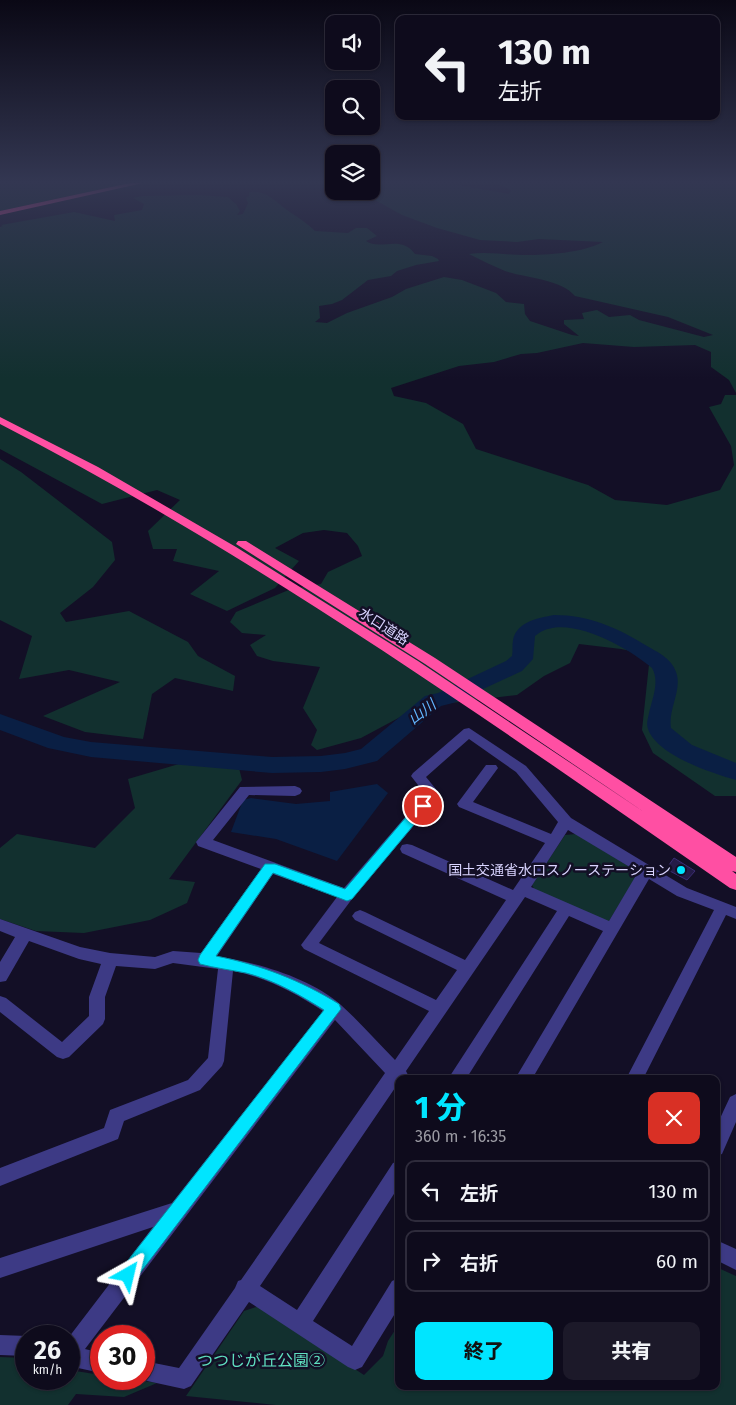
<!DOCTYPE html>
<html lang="ja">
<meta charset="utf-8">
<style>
:root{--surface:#0e0b1c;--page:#1c1929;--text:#f1f3f6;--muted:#9b9ba3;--line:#2e2b3b;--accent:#00e5ff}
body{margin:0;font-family:"Fira Sans","Noto Sans JP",sans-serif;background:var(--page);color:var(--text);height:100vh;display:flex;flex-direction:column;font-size:19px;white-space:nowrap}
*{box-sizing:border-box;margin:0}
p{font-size:16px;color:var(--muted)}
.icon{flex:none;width:28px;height:28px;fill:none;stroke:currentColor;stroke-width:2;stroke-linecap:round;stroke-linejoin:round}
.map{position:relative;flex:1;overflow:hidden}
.drawer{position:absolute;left:395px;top:1075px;width:325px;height:315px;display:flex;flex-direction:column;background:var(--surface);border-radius:10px;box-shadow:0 1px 4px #0004,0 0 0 1px var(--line)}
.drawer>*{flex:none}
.banner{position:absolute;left:395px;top:15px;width:325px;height:105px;border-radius:10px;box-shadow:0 1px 4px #0004,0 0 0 1px var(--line);background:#0e0b1c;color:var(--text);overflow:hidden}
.fabs{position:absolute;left:325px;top:15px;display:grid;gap:10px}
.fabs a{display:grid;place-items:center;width:55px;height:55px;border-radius:10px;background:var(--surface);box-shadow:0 1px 4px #0004,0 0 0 1px var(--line);font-size:25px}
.speed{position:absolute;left:15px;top:1325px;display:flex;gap:10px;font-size:25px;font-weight:700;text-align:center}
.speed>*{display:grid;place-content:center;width:65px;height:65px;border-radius:50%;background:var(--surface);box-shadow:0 1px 4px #0004,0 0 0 1px var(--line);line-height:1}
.speed small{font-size:12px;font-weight:400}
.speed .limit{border:8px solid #d22;background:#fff;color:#111}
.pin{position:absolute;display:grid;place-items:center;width:42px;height:42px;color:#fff;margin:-21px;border:2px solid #fff;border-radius:50%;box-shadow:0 1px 5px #0007}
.me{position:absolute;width:55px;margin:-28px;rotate:37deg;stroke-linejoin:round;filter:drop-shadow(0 0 4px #0008)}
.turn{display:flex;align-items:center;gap:18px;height:105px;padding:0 20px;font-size:22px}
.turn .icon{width:65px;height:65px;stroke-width:2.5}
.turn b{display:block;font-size:35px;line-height:42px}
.round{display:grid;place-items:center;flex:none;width:52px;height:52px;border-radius:10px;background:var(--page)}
.overview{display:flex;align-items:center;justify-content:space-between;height:85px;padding:0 20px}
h1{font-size:30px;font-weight:800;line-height:38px;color:var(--accent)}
.button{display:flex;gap:10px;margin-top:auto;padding:10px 20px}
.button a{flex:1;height:58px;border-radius:10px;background:var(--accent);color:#111;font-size:20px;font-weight:800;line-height:58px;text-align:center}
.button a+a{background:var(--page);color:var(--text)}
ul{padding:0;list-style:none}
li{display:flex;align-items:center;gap:15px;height:62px;margin:0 10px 8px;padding:0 10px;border:2px solid var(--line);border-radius:10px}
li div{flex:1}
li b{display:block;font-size:19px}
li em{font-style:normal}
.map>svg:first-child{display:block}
.green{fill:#12302f}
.water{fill:#0a1f44}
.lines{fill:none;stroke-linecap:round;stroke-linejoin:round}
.river{fill:#0a1f44;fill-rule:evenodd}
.building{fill:#241b47;stroke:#3b2d73}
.minor{fill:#3d3a85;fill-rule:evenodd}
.highway{fill:#ff4fa3;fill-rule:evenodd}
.route{fill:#00e5ff;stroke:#0095a6}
.poi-dot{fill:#00e5ff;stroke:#130f26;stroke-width:2}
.labels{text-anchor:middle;stroke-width:5;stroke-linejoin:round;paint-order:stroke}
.street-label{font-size:14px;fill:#d9d4ff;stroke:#130f26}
.poi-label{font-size:14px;fill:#d9d4ff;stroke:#130f26;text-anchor:end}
.water-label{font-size:15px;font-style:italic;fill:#62b6ff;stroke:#130f26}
.near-park-label{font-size:16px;fill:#5fe0c0;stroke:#130f26}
</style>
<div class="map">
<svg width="736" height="1405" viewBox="0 0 736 1405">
<rect width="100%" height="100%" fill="#130f26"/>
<g class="green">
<path d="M0 183H129L0 211Z"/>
<path d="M371 183H448L509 194 511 190 496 183H736V393L729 380 711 367V352L695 345 634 347 583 343 537 353 521 354 494 362 459 366 391 388 394 396 426 403 463 424 476 449 588 485 615 500 667 505 720 490 734 465 731 446 709 407 721 404 725 395H736V796H715L653 753 642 730 650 655 621 649 579 644 570 663 544 676 517 695 419 707 361 738 317 750 311 745 317 730 303 708 320 667 273 661 257 656 250 645 266 635 242 633 230 622 236 612 291 589 321 584 328 572 362 556 358 546 347 533 324 530 303 533 275 548 299 561 275 588 227 611 190 594 219 571 173 561 177 549H153L148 531 180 500 157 490 102 504 0 449V227L3 226 1 225 74 212 115 221 114 215 142 210 144 204 133 198 142 196 198 195 228 197 236 204 240 211 237 215 243 214 248 203 246 198 249 196V192C266 190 274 200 287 210 297 217 306 222 315 231L348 233 356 228H367L377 236 366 241C380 251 401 234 415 254L432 256 438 259 439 261 416 265 397 271 391 276 368 280 342 300 332 304 319 306 320 318 315 322 327 323 347 313 392 297 406 289 444 277 462 280 496 293 506 302 524 304 525 314 530 321 572 335 579 336 564 324V320L584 319 582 313 597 310 609 317 630 315 639 320 704 337 713 335 668 317 575 296C561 279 525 278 505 271 493 266 481 260 469 254 487 251 505 255 524 255 549 255 581 253 603 242L539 239 517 242 480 240 437 228 402 215 359 191H371Z"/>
<path d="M0 459 21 472 112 542 115 560 93 587 60 613 66 622 129 611 188 642 198 656 235 676 233 691 175 678 152 694 143 739 85 732 43 716 120 682 69 670 19 679 32 636 0 620Z"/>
<path d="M189 761 239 768 242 780 169 879 195 882 187 903 150 920 84 933 36 931 0 919V848L17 834 95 848 135 808 128 779Z"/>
<path d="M576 834 630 867 635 878 609 921H601L535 891 532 885 565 835Z"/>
<path d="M716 1267 736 1276V1405H276L186 1396 244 1311 259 1306 364 1375 383 1356 388 1341 399 1324V1386H716Z"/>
<path d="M0 1357 26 1358V1379H69V1370L101 1375V1379H130L157 1383 124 1397 76 1394 68 1405H0Z"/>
</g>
<path class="water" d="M377 784 388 793 337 861 276 839 231 832 243 800 251 798 296 804 330 801V792Z"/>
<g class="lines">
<path class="river" d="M554 615C589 615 618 628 647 646 659 653 673 659 677 675 681 692 668 710 671 728L692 745 736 763V780C711 773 657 755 648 729 646 724 648 718 649 713 652 699 660 682 652 668 629 648 564 610 535 636L533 659 522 671 453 703 441 706 377 761 345 769 321 772 272 773 91 757 48 748 0 730V714L64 737 91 742 272 757 321 756 345 753 361 749 425 696 438 693 506 661 512 656C513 651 512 645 513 640 517 621 539 618 554 615Z"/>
</g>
<path class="building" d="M674 858 695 871 687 880 666 869Z"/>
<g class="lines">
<g class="minor">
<path d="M469 728 526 766 571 818 687 888 736 907V919L726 915 643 1079H626L714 910 677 896 649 879 532 1079H515L603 931 569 916 466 1079H448L557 911 525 897 406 1071 410 1079H399V1085H397L260 1286 297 1310 393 1163 399 1161V1186L313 1321 352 1346 392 1281 399 1278V1307L362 1367 355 1370 348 1367 249 1302 191 1386 184 1389 138 1379H144V1361L179 1368 235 1288 238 1281 241 1280 385 1073 335 1020 85 1349 101 1353V1373L69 1366V1337L153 1227 0 1278V1258L172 1203 323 1011C295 993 266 977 233 971L224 1061 222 1066 200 1090 124 1121 118 1139 0 1186V1168L104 1128 110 1110 188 1080 208 1058 218 969 173 963 155 969 116 966 105 997V1019L103 1024 69 1057 63 1059 57 1057 0 1012V996L6 998 62 1042 89 1016V997L101 964 79 959 29 941 6 981 0 982V962L15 937 0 931V919L80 947 110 953 155 957 173 951 201 953 261 869 198 846 196 842 240 787 295 786 300 788 302 791 300 794 295 796 249 795 213 840 344 888 425 794 411 776 413 773 464 729ZM469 739 516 772 558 822 551 834 473 802 498 768 496 765H486L457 804 459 807 545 843 513 890 412 845 407 844 402 845 400 849 402 853 506 900 465 960 365 912 360 910 355 912 352 916 355 920 457 970 436 1000 319 943 352 899 438 797 440 794 426 777ZM568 830 638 872 609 921 531 887ZM273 874 337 897 301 945 304 949 429 1011 395 1060C377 1042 360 1022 341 1005 309 977 257 963 217 956Z"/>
<path d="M736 1094V1122L722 1154 716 1156V1127L730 1097Z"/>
<path d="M716 1240 736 1249V1270L716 1260Z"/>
<path d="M0 1335 27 1336 26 1356 0 1355Z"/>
</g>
<g class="highway">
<path d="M130 183H143L0 215V211Z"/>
<path d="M0 417 98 467 236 547 418 661 647 814 425 664 236 544 238 541H246L435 658 736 857V872L732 871 736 874V890L730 888C493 724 257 556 0 424Z"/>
</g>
</g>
<linearGradient id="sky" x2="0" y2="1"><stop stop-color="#0a0815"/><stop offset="0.48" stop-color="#333752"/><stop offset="1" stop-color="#333752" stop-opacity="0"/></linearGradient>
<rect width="736" height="379" fill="url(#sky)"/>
<path class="route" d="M423 802 427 803 429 806 427 809 352 899 347 901 342 899 273 873 216 956C261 965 300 980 339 1004L341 1009 134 1281 128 1283 122 1281 119 1275 122 1268 324 1010C300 995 274 980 246 973 231 970 215 968 200 964L198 960 200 955 265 864H275L345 889 418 803Z"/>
<circle class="poi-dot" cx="681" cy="870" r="5"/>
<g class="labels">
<g class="street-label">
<text transform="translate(384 626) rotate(33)" y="5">水口道路</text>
</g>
<g class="poi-label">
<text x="671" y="875">国土交通省水口スノーステーション</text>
</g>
<g class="water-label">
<text transform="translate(422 712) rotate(-37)" y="5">山川</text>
</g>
<g class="near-park-label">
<text x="261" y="1366">つつじが丘公園②</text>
</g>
</g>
</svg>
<div class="fabs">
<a><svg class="icon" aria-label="sound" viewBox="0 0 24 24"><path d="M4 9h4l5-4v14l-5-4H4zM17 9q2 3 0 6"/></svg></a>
<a><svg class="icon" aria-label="search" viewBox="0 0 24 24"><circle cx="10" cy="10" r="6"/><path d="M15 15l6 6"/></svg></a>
<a><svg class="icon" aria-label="layers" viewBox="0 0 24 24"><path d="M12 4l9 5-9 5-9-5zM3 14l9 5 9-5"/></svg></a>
</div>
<div class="speed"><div>26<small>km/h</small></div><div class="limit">30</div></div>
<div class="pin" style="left:423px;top:806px;background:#d93025"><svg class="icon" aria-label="arrive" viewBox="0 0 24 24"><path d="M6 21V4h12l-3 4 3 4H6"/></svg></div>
<svg class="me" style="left:128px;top:1275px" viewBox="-20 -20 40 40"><path d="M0-17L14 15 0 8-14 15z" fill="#00e5ff" stroke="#fff" stroke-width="4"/></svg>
<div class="banner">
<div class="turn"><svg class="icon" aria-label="left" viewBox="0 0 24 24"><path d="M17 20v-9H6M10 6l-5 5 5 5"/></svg><div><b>130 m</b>左折</div></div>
</div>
<section class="drawer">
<div class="overview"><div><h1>1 分</h1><p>360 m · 16:35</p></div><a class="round" style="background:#d93025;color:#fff"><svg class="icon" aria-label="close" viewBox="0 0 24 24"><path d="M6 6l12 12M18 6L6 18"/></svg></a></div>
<ul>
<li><svg class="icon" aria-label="left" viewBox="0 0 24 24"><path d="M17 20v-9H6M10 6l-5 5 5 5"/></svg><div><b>左折</b></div><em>130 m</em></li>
<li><svg class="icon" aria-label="right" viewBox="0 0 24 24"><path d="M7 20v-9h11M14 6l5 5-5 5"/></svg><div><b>右折</b></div><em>60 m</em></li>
</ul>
<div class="button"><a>終了</a><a>共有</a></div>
</section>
</div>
